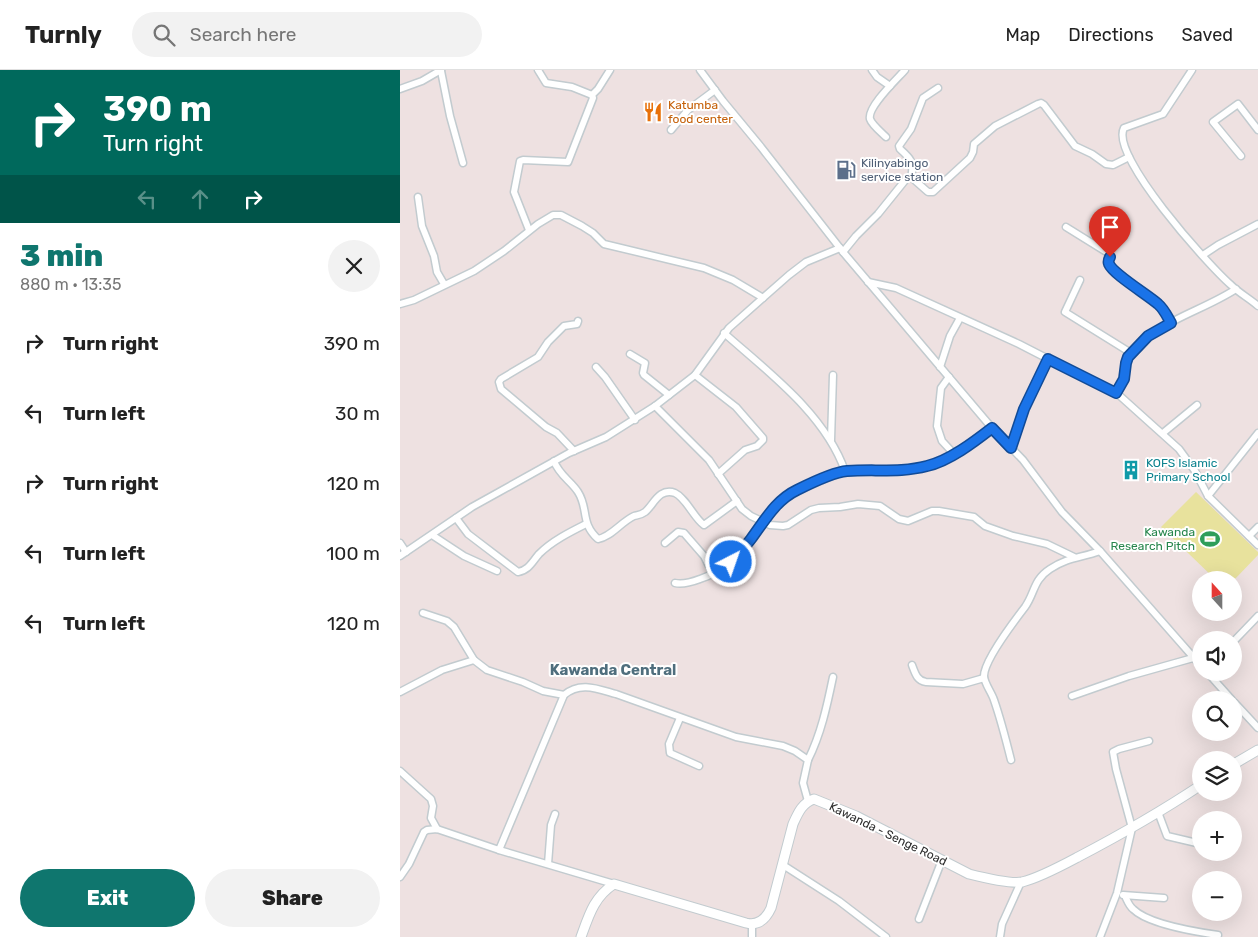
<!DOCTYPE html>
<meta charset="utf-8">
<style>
:root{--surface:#fff;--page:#f2f2f2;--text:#222;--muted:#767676;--line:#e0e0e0;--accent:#0f766e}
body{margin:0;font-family:Rubik,sans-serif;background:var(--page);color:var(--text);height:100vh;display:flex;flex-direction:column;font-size:19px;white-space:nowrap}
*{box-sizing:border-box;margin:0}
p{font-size:16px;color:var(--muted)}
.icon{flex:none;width:28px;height:28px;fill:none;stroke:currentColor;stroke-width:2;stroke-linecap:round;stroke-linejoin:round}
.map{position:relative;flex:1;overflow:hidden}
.details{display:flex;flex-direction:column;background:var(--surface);width:400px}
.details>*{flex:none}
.banner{background:#00695c;color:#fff;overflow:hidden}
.needle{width:32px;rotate:339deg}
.buttons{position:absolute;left:792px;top:501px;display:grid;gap:10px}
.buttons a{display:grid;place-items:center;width:50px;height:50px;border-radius:50%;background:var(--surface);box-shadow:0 5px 20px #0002;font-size:25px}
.pin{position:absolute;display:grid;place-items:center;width:42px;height:42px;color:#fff;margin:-51px -21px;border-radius:50% 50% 50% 0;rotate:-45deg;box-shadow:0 0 5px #0007}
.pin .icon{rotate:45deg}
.me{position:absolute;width:55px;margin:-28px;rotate:41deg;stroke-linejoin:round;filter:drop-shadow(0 0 4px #0008)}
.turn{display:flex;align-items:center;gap:18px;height:105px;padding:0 20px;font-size:22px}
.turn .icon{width:65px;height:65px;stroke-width:2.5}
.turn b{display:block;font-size:35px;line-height:42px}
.lanes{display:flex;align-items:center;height:48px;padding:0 20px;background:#0003;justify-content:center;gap:25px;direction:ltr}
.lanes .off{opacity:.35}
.round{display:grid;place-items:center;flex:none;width:52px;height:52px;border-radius:26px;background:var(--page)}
.head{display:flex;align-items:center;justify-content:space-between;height:85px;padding:0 20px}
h1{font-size:30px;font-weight:800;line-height:38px;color:var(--accent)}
.primary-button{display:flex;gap:10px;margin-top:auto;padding:10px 20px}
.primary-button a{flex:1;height:58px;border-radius:30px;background:var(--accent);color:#fff;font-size:20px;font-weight:800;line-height:58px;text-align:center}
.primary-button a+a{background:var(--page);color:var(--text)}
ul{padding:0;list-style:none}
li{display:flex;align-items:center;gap:15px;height:70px;padding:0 20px}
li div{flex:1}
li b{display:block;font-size:19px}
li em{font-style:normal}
header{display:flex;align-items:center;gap:30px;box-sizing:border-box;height:70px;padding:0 25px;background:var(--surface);border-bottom:1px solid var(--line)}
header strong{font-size:24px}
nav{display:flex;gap:28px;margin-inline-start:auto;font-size:18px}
.search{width:350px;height:45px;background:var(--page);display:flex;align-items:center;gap:12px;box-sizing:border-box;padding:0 18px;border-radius:28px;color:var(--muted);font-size:19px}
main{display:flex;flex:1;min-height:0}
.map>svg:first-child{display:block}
.pitch{fill:#e8e29d}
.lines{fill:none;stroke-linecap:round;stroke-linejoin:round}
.street-casing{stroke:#c2cbcf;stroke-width:9}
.secondary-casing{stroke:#c2cbcf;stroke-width:11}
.street{stroke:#fff;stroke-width:6}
.secondary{stroke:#fff;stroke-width:9}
.route-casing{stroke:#114b97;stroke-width:12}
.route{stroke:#1a73e8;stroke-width:9}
.labels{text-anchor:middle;stroke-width:4;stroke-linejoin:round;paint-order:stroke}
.food-label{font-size:12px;fill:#c56008;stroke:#fff;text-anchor:start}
.service-label{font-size:12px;fill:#4e5e75;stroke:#fff;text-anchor:start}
.culture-label{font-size:12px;fill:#0d838f;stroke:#fff;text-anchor:start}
.leisure-label{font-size:12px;fill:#27864d;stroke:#fff;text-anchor:end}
.street-label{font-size:12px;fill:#2d2d2d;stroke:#fff}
.quarter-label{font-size:15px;font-weight:bold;fill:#4f6e7d;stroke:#fff}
</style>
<header>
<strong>Turnly</strong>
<div class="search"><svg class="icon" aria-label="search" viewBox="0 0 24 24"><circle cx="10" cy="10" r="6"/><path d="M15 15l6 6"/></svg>Search here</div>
<nav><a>Map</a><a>Directions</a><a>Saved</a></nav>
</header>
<main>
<section class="details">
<div class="banner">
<div class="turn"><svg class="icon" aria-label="right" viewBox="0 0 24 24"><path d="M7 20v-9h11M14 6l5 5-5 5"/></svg><div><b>390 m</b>Turn right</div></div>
<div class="lanes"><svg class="icon off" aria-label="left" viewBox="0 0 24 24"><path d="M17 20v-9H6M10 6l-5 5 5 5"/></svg><svg class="icon off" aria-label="ahead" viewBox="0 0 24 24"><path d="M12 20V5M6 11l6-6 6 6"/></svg><svg class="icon" aria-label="right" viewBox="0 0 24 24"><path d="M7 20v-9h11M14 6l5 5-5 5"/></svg></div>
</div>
<div class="head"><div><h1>3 min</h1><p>880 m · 13:35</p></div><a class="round"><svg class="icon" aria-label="close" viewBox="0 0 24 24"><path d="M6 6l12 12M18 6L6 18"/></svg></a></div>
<ul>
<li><svg class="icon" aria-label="right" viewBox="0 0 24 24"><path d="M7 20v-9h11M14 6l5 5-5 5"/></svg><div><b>Turn right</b></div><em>390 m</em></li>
<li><svg class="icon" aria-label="left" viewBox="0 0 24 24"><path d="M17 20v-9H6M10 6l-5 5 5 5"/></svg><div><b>Turn left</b></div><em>30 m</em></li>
<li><svg class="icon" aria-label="right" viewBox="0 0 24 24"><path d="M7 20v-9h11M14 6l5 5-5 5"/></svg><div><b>Turn right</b></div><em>120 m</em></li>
<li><svg class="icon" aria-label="left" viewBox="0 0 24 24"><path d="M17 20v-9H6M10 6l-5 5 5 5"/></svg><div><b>Turn left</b></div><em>100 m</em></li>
<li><svg class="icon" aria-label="left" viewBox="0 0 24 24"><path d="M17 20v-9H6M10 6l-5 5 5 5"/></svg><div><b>Turn left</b></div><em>120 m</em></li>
</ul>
<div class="primary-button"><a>Exit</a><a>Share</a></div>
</section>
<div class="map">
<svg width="858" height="867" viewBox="0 0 858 867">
<rect width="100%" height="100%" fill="#eee1e1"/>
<path class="pitch" d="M796 422 858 482V485L834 510H816L761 457Z"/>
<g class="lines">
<defs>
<g id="street">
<path d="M138 0 146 13 172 17 192 25"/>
<path d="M300 0 323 31 361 77 443 182 592 358 623 390 662 442 700 481 801 596"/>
<path d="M472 0 477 7 490 16"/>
<path d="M792 0 763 44 724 58C709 85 809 196 831 215 839 223 849 228 858 236"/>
<path d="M41 1 50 46 63 93"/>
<path d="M0 19 22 11 41 0"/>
<path d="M271 60 288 40 315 20"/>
<path d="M486 67C482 63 472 55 470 49 467 37 497 9 505 0"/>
<path d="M841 86 813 52 838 34 858 60"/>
<path d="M511 107C515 92 510 88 500 79L499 76 511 59 523 28 538 18"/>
<path d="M18 127 22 156 34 186 37 202 44 214"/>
<path d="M666 157 708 183 710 187 708 191 710 195 727 211 758 234 771 253"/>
<path d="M129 160 114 122 120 91 123 90 168 92 193 28 192 25 198 19 210 0"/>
<path d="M443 182 456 166 478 144 507 108 511 107 528 122H533L570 88 573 82 574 74 595 56 638 34 641 33 644 35 675 76 692 84 706 94 713 95 729 87"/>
<path d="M803 185 818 175 858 154"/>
<path d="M680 210 665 242 731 283"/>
<path d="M468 212 496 218 619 274 720 326 779 379 795 401 808 426 858 475"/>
<path d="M0 234 14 230 74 201 104 181 138 154 153 145H161L182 156 193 163 204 174 304 198 333 210 363 228"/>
<path d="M324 263C368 302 425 344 445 401"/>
<path d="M230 284 245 293 243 303 244 305 269 325"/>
<path d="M196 297 205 307 235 350"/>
<path d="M540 297 550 266 560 248"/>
<path d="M295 305 336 337 363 368V370L357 376 345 380 318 404"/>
<path d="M549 307 541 318 537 356 542 371 554 384"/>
<path d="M716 323C719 318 724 312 725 306 727 300 724 293 728 287 753 252 801 242 836 219"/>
<path d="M255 336 309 390 342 439 351 446 370 455 383 456 388 455 411 440 419 438 440 437 458 434 480 436 499 449 508 451 532 441H539L574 447 585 456 613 466 647 474 674 487"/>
<path d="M763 363 797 335"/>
<path d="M431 370 433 305"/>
<path d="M611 378 624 339 648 289"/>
<path d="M174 381 157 363 146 357 101 319 99 312 101 309 138 287 148 272 164 256 177 254 178 251"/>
<path d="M154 391C159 405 171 411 178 422 189 439 180 453 198 469 211 467 221 452 234 446 238 445 241 445 245 442 253 436 259 417 275 423 286 428 294 448 304 455L337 431"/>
<path d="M808 426 858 363"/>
<path d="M56 448 68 464 118 502C129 500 132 492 139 484 152 471 170 462 186 454"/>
<path d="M32 465 64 486 97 501"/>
<path d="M849 466 858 457"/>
<path d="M0 473 6 482"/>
<path d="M265 473 278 462 284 463 304 486 313 504"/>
<path d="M0 486 72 437 99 422 169 383 206 367 255 336 295 305 329 258 389 205 406 192 440 178"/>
<path d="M275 513C283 515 292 512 300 509 347 494 356 442 397 420 408 414 431 404 443 402 470 397 499 403 527 396 549 391 574 373 592 358"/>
<path d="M23 543 47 551 54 557 74 590 87 600 123 612 143 621 164 625"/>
<path d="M834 571 858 546"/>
<path d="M512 595C515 603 517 611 526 612L563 614 584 608"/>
<path d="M807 602 832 630"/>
<path d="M0 622 42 600 74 590"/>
<path d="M672 626 729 606 793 588"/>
<path d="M834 632 858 658"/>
<path d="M280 648 269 674 270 683 299 696"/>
<path d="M408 690C421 664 427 636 433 607"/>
<path d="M611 690C606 670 601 650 594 630 592 623 584 613 584 606 584 591 615 550 625 537 635 523 633 510 650 499 668 487 681 488 700 481"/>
<path d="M0 701 31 729 33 736 31 748 37 759"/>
<path d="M758 742 767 766 801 774"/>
<path d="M834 772H835"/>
<path d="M99 780 164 625C180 611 198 619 216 624L336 667 383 676 395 681 408 690 403 713 408 731"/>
<path d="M148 794 151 755 155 744"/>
<path d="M383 795 439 831 486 867"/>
<path d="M0 807 9 794 24 762 27 760 37 759 99 780 214 814"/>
<path d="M723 825 764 828"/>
<path d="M725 826C727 830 729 836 733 839 748 854 797 862 818 865"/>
<path d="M519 849 542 790"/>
<path d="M352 867V855"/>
<path d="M600 867 602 854 621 812"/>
<path d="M700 867 717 823 732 758 716 699 713 682 719 679 749 671"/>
</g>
<g id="secondary">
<path d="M834 694 858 680"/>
<path d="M181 867C189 845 194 827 214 814L346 853C358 856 366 849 371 838L393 754C398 743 402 733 414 729L456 746 569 804C581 807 611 814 622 812 639 808 663 795 678 787 720 765 762 741 801 715"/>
</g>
</defs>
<use href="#street" class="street-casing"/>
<use href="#secondary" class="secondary-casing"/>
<use href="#street" class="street"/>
<use href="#secondary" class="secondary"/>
</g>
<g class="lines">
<defs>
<path id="route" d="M331 492C337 484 345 477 351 469 365 450 376 430 397 420 409 414 434 402 447 401 474 399 501 403 527 396 549 391 574 372 592 358L611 378 624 339 648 289 716 323 724 309 726 293 728 287 748 266 771 253C767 246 764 239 758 234 748 225 713 204 709 194 708 192 709 189 710 187"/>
</defs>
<use href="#route" class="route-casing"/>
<use href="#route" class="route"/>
</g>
<defs>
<symbol id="restaurant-bare" viewBox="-9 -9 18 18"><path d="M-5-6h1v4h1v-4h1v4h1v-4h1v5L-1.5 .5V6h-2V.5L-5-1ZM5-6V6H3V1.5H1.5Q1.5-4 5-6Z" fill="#e8710a" stroke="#fff" stroke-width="2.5" paint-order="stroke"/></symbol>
<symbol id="fuel-bare" viewBox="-9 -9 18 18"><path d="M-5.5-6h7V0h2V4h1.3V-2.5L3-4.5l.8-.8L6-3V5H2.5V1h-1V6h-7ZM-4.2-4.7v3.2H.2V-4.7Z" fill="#5c6f8a" stroke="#fff" stroke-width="2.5" paint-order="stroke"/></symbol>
<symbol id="building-bare" viewBox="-9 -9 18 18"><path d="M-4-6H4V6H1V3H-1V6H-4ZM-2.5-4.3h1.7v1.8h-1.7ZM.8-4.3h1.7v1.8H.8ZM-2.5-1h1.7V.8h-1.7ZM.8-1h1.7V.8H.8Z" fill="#0f9aa8" stroke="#fff" stroke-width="2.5" paint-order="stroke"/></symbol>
<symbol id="stadium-bare" viewBox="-9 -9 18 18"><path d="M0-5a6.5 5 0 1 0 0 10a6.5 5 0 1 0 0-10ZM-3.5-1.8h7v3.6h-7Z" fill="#2e9e5b" stroke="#fff" stroke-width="2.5" paint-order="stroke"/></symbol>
</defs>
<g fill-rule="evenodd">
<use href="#restaurant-bare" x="239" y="28" width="28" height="28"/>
<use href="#fuel-bare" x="432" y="86" width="28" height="28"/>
<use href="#building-bare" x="717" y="386" width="28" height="28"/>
<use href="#stadium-bare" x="796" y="455" width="28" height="28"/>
</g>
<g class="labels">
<g class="food-label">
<text x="268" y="39">Katumba<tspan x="268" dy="14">food center</tspan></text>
</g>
<g class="service-label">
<text x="461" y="97">Kilinyabingo<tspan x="461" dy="14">service station</tspan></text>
</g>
<g class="culture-label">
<text x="746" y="397">KOFS Islamic<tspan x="746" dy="14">Primary School</tspan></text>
</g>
<g class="leisure-label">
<text x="795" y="466">Kawanda<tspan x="795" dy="14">Research Pitch</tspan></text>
</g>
<g class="street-label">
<text transform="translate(488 764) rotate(26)" y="4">Kawanda - Senge Road</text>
</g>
<g class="quarter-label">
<text x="213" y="605">Kawanda Central</text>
</g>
</g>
</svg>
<div class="buttons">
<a><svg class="needle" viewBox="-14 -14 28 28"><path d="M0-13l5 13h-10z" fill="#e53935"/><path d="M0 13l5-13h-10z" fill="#767676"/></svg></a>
<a><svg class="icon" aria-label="sound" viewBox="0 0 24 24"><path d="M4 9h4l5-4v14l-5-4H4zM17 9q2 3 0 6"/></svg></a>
<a><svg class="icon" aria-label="search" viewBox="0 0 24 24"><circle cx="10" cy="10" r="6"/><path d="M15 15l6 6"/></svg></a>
<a><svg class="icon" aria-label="layers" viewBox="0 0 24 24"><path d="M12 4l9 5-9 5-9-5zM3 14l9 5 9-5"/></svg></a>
<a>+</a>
<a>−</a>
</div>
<div class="pin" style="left:710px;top:187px;background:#d93025"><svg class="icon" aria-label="arrive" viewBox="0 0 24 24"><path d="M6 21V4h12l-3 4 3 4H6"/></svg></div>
<svg class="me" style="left:331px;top:492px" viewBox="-20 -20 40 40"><circle r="17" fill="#1a73e8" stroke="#fff" stroke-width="3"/><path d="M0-11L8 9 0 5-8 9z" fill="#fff"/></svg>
</div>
</main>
